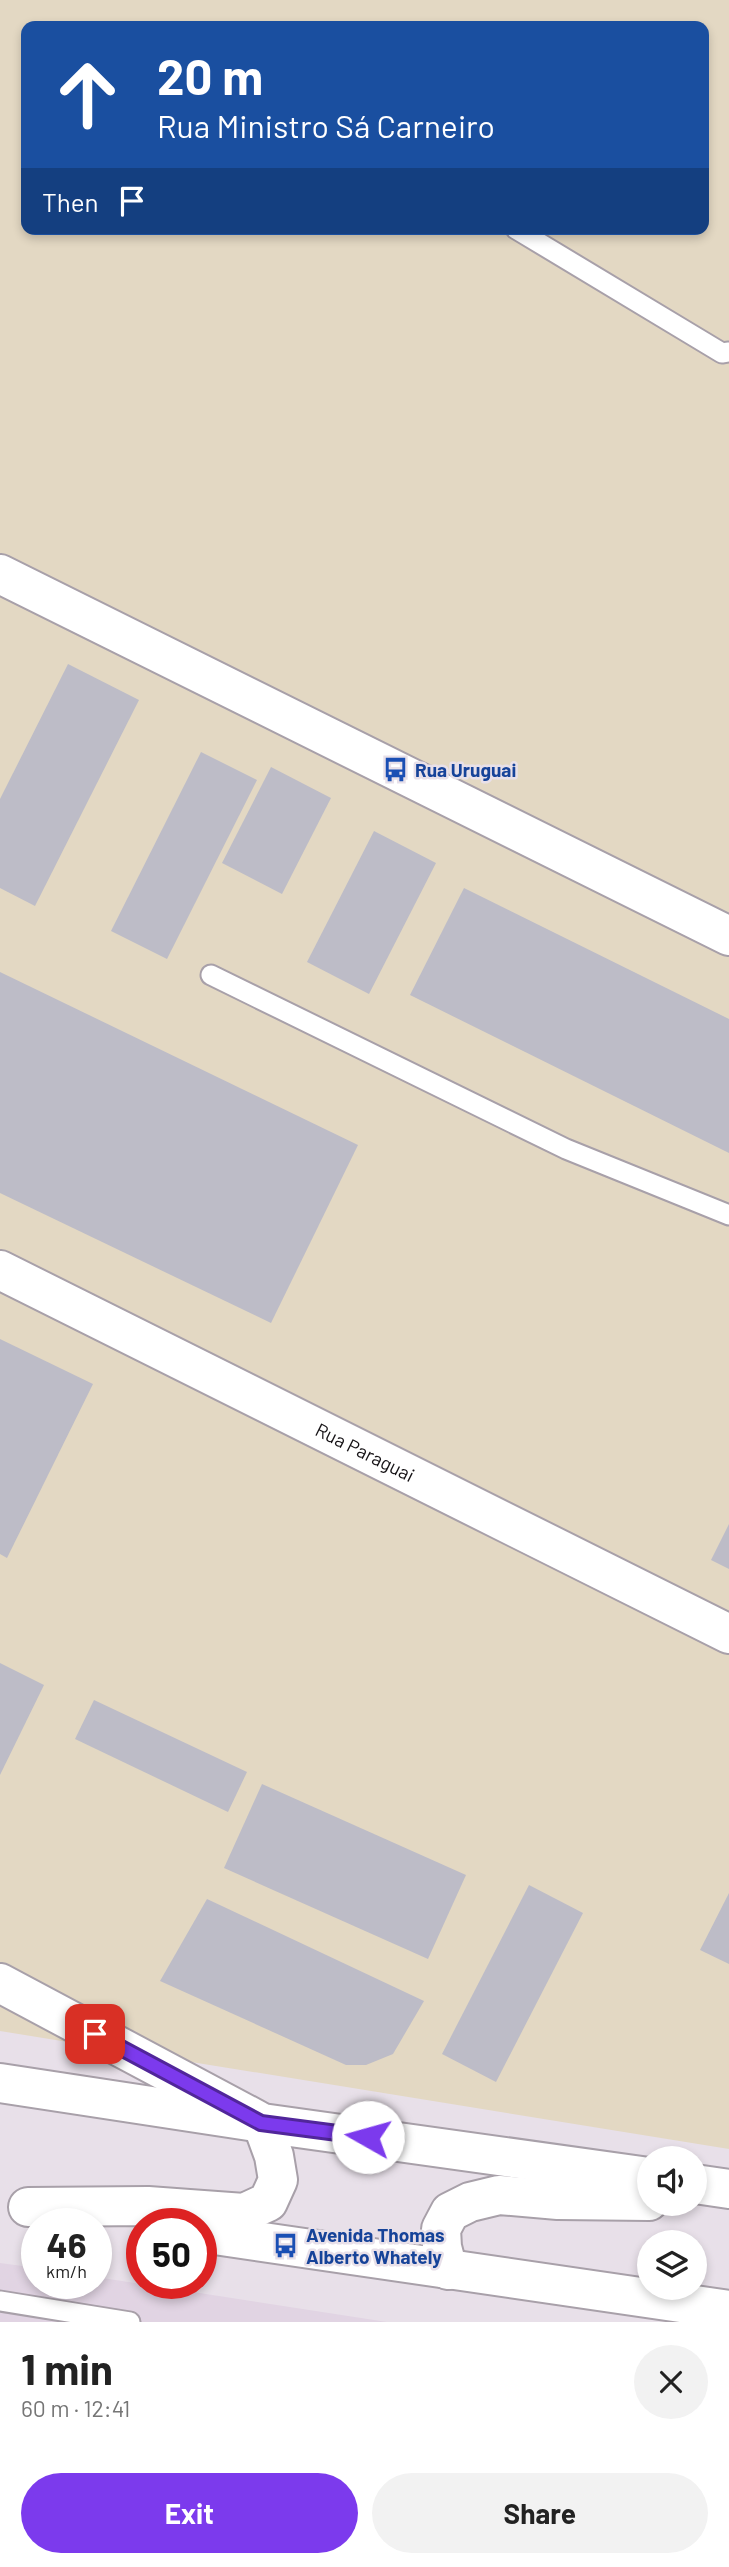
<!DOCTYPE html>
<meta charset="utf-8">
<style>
:root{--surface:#fff;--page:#f2f2f2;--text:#222;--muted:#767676;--accent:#7c3aed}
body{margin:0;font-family:Barlow,sans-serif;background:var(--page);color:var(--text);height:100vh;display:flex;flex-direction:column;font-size:26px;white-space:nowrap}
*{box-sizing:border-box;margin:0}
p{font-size:23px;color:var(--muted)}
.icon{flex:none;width:38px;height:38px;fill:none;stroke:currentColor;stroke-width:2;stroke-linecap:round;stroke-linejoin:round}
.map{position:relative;height:2322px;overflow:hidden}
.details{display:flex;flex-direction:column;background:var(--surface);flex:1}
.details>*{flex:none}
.hud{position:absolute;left:21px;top:21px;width:688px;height:214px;border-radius:14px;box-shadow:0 4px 10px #0003;background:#1a4fa0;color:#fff;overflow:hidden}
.tools{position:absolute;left:637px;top:2146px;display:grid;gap:14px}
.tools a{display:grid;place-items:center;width:70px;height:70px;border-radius:50%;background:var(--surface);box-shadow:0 4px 10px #0003;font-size:35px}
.speed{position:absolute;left:21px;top:2208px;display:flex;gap:14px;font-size:35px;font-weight:700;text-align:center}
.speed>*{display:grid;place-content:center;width:91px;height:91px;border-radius:50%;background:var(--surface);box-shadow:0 4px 10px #0003;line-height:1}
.speed small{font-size:18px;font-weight:400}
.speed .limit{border:10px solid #d22;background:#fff;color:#111}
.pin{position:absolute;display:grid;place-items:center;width:60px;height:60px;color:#fff;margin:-30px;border-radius:14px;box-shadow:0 4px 10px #0006}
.me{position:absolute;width:77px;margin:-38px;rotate:277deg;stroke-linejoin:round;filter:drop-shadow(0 0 5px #0008)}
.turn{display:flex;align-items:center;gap:24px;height:147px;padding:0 21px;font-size:32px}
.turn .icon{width:91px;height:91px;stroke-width:2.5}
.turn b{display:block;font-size:49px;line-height:60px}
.then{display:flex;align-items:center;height:66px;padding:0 21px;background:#0003;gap:14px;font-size:26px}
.round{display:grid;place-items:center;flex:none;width:74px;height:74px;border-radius:37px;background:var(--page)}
.head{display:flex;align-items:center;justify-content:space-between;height:119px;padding:0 21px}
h1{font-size:42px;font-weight:700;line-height:52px}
.primary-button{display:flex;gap:14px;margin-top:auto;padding:14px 21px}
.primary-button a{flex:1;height:80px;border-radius:42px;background:var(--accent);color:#fff;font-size:28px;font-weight:700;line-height:80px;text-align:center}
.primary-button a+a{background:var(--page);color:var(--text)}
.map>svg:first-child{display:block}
.built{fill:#e1d4e3}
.industrial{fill:#e3d8c3;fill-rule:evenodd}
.building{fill:#bdbcc7}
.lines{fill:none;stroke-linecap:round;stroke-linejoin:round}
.lane-casing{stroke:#a8a0a9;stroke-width:23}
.street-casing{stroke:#a8a0a9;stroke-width:42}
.secondary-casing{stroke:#a8a0a9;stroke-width:42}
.lane{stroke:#fff;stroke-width:19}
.street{stroke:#fff;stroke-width:38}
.secondary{stroke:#fff;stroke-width:38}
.route-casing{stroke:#51269a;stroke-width:18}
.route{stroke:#7c3aed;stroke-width:12}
.labels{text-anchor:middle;stroke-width:5;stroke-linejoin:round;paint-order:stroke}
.transit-label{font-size:19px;font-weight:bold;fill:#164399;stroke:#e8e0e9;text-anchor:start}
.street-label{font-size:19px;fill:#141114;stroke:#e8e0e9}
</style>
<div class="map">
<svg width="729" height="2322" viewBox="0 0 729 2322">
<rect width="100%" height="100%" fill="#e8e0e9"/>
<path class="built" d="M0 2263 37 2268V2284H96V2277L387 2322H0Z"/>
<path class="industrial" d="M0 0H729V2149L0 2031ZM26 26H704V229H26Z"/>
<g class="building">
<path d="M68 664 139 700 35 906 0 888V799Z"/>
<path d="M201 752 257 780 167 959 111 931Z"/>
<path d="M271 767 331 798 282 894 222 863Z"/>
<path d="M374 831 436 863 369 994 307 962Z"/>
<path d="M464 888 729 1019V1153L410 995Z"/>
<path d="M0 972 358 1145 271 1323 0 1193Z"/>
<path d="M0 1339 93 1384 7 1558 0 1554Z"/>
<path d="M729 1524V1569L711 1560Z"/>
<path d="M0 1663 44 1685 0 1775Z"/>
<path d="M94 1700 247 1772 228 1812 75 1739Z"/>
<path d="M262 1784 466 1875 428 1959 224 1868Z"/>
<path d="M529 1885 583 1913 496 2082 442 2054Z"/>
<path d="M729 1893V1964L700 1950Z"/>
<path d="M207 1899 424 2001 393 2054 366 2065H346L160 1981Z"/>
</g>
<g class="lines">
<defs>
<g id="lane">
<path d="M516 229 722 353 729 352"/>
<path d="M211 975 566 1149 729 1215"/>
<path d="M0 2301 130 2322"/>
</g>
<g id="street">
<path d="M0 574 729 936"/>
<path id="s1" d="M0 1270 729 1634"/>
<path d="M0 1983 257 2120"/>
</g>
<g id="secondary">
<path d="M0 2083 262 2123 649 2177"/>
<path d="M695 2184 729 2189"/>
<path d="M28 2207 148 2206 244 2213 268 2202 278 2180 274 2156 262 2123"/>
<path d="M201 2233 729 2310"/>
<path d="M448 2270 442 2247 441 2229 450 2212 470 2202 499 2195 558 2200 649 2201"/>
</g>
</defs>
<use href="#lane" class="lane-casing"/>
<use href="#street" class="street-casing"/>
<use href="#secondary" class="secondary-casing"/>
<use href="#lane" class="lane"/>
<use href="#street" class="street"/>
<use href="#secondary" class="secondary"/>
</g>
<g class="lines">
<defs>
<path id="route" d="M95 2034 261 2123 368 2137"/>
</defs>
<use href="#route" class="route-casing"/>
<use href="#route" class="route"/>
</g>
<defs>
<symbol id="bus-bare" viewBox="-9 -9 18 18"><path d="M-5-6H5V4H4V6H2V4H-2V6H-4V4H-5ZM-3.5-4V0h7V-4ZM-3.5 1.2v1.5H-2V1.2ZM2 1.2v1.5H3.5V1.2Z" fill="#1a4fb4" stroke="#e8e0e9" stroke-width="2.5" paint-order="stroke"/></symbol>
</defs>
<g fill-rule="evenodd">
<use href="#bus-bare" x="378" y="752" width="35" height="35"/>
<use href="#bus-bare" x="268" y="2228" width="35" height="35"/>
</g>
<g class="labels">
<g class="transit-label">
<text x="415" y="777">Rua Uruguai</text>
<text x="306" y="2242">Avenida Thomas<tspan x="306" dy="22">Alberto Whately</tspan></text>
</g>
<g class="street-label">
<text dy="7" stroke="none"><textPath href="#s1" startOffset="408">Rua Paraguai</textPath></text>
</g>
</g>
</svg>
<div class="tools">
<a><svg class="icon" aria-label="sound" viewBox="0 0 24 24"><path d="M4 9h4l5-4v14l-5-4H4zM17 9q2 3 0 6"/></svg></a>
<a><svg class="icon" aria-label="layers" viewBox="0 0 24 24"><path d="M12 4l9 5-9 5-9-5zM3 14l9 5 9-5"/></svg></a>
</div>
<div class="speed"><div>46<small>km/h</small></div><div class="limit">50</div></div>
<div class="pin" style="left:95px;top:2034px;background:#d93025"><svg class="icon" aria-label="arrive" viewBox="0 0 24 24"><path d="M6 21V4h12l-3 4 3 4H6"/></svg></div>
<svg class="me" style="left:368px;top:2137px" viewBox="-20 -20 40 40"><circle r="19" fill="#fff"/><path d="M0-13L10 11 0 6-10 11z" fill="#7c3aed"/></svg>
<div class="hud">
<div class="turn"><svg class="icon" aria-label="ahead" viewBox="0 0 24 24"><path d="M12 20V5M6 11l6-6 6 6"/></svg><div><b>20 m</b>Rua Ministro Sá Carneiro</div></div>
<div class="then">Then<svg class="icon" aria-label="arrive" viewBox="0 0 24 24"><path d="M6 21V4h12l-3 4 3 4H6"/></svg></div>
</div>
</div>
<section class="details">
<div class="head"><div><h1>1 min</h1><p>60 m · 12:41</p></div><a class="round"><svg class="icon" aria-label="close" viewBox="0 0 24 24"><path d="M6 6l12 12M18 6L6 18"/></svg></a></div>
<div class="primary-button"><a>Exit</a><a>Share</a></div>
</section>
